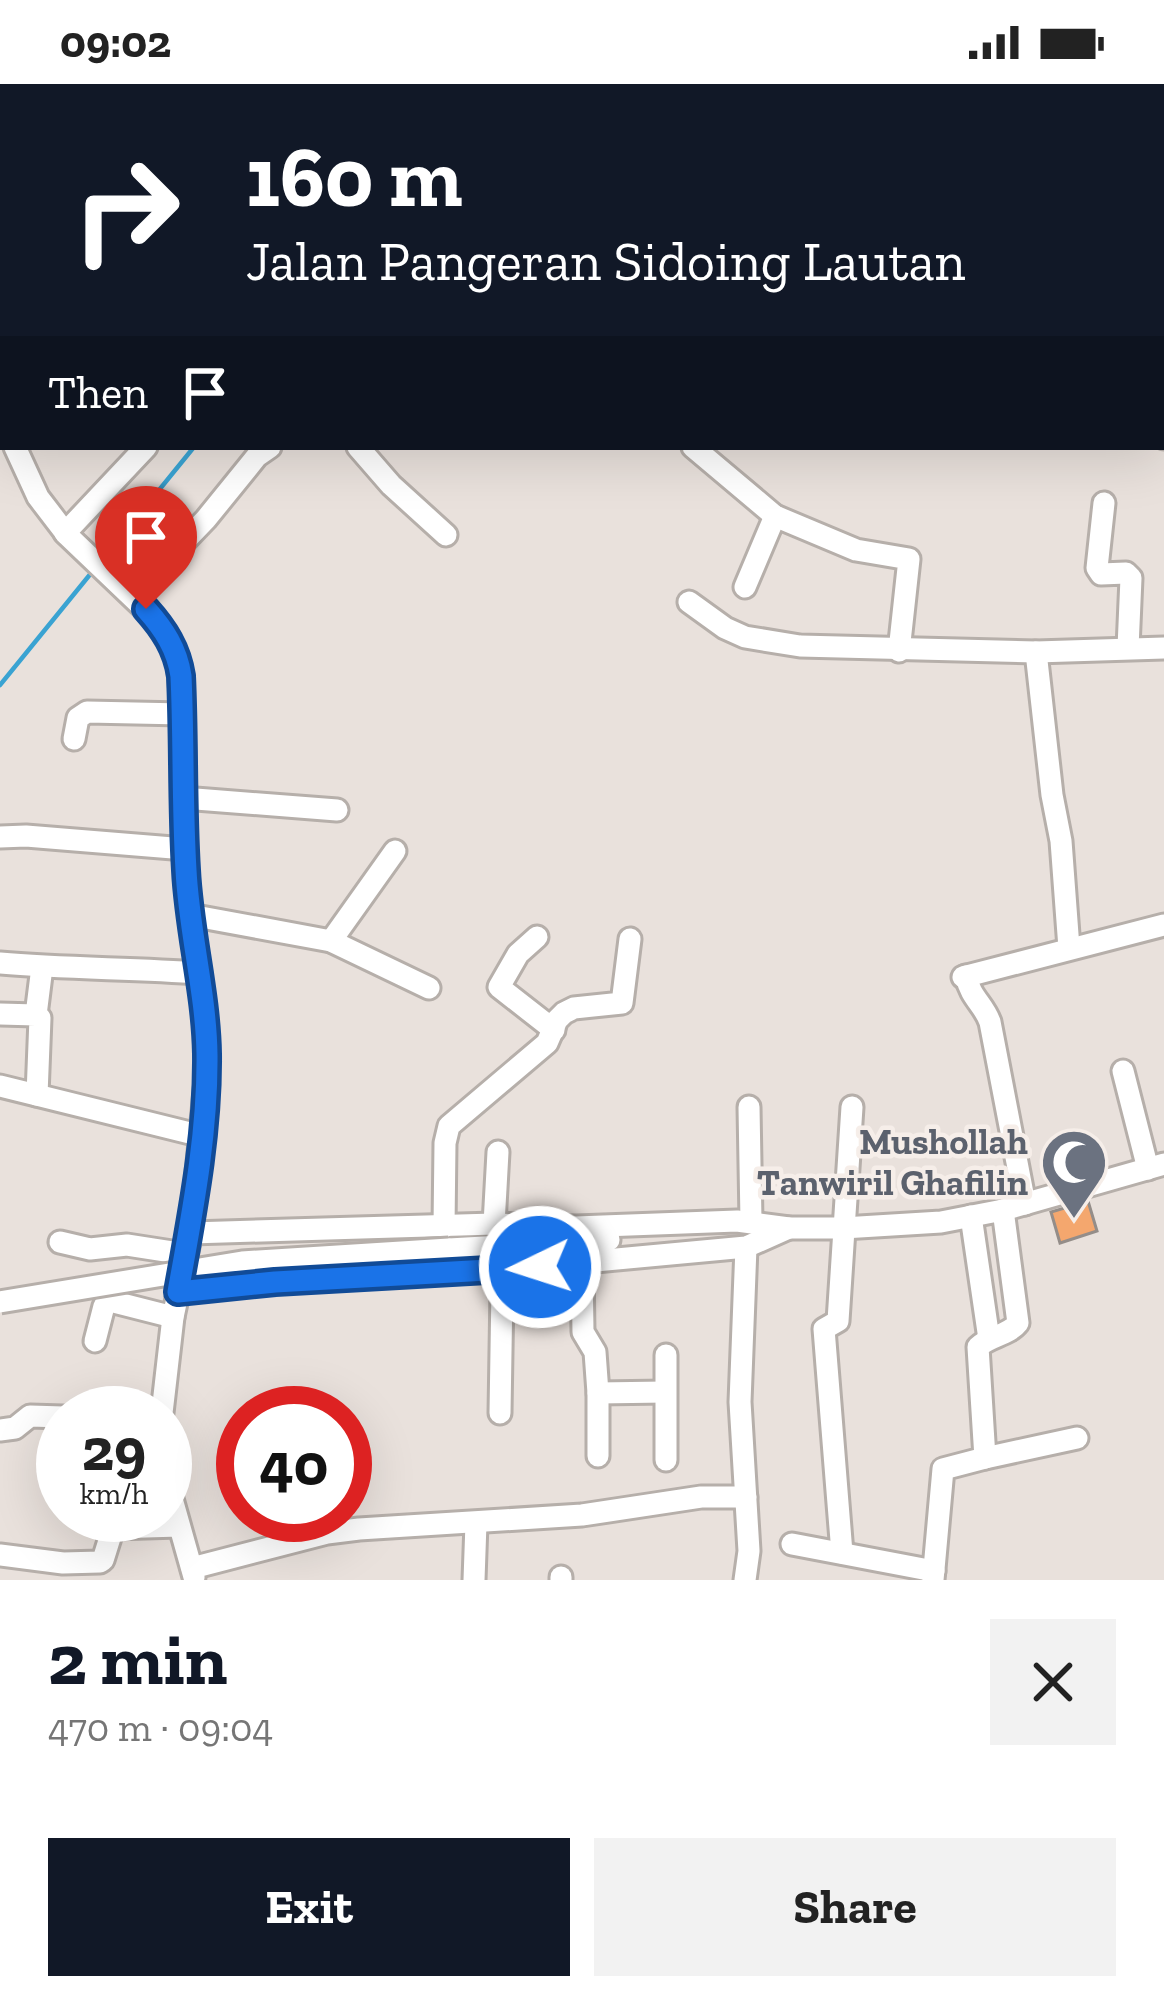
<!DOCTYPE html>
<meta charset="utf-8">
<style>
:root{--surface:#fff;--page:#f2f2f2;--text:#222;--muted:#767676;--accent:#111827}
body{margin:0;font-family:"Zilla Slab",serif;background:var(--page);color:var(--text);height:100vh;display:flex;flex-direction:column;font-size:45px;white-space:nowrap}
*{box-sizing:border-box;margin:0}
p{font-size:39px;color:var(--muted)}
.icon{flex:none;width:66px;height:66px;fill:none;stroke:currentColor;stroke-width:2;stroke-linecap:round;stroke-linejoin:round}
.map{position:relative;height:1496px;overflow:hidden}
.side{display:flex;flex-direction:column;background:var(--surface);flex:1}
.side>*{flex:none}
.top-card{position:absolute;left:0px;top:0px;width:1164px;height:366px;box-shadow:0 12px 48px #0002;background:#111827;color:#fff;overflow:hidden}
.speed{position:absolute;left:36px;top:1302px;display:flex;gap:24px;font-size:60px;font-weight:700;text-align:center}
.speed>*{display:grid;place-content:center;width:156px;height:156px;border-radius:50%;background:var(--surface);box-shadow:0 12px 48px #0002;line-height:1}
.speed small{font-size:30px;font-weight:400}
.speed .limit{border:18px solid #d22;background:#fff;color:#111}
.pin{position:absolute;display:grid;place-items:center;width:102px;height:102px;color:#fff;margin:-123px -51px;border-radius:50% 50% 50% 0;rotate:-45deg;box-shadow:0 0 12px #0007}
.pin .icon{rotate:45deg}
.me{position:absolute;width:132px;margin:-66px;rotate:266deg;stroke-linejoin:round;filter:drop-shadow(0 0 9px #0008)}
.turn{display:flex;align-items:center;gap:42px;height:252px;padding:0 48px;font-size:54px}
.turn .icon{width:156px;height:156px;stroke-width:2.5}
.turn b{display:block;font-size:84px;line-height:102px}
.then{display:flex;align-items:center;height:114px;padding:0 48px;background:#0003;gap:24px;font-size:45px}
.round{display:grid;place-items:center;flex:none;width:126px;height:126px;border-radius:0px;background:var(--page)}
.headline{display:flex;align-items:center;justify-content:space-between;height:204px;padding:0 48px}
h1{font-size:72px;font-weight:800;line-height:90px;color:var(--accent)}
.button{display:flex;gap:24px;margin-top:auto;padding:24px 48px}
.button a{flex:1;height:138px;border-radius:0px;background:var(--accent);color:#fff;font-size:48px;font-weight:800;line-height:138px;text-align:center}
.button a+a{background:var(--page);color:var(--text)}
.status{display:flex;justify-content:space-between;align-items:center;height:84px;padding:0 60px;background:var(--surface);direction:ltr}
.status svg{height:33px;fill:currentColor}
.map>svg:first-child{display:block}
.lines{fill:none;stroke-linecap:round;stroke-linejoin:round}
.stream{stroke:#3aa3d2;stroke-width:4.5}
.building{fill:#f4a76e;stroke:#948d89;stroke-width:3}
.minor-casing{stroke:#b6afaa;stroke-width:27}
.minor{stroke:#fff;stroke-width:21}
.minor-bridge-casing{stroke:#b6afaa;stroke-width:27;stroke-linecap:butt}
.minor-bridge{stroke:#fff;stroke-width:21}
.route-casing{stroke:#114b97;stroke-width:30}
.route{stroke:#1a73e8;stroke-width:21}
.labels{text-anchor:middle;stroke-width:9;stroke-linejoin:round;paint-order:stroke}
.worship-label{font-size:36px;font-weight:bold;fill:#5b616d;stroke:#f6eee9;text-anchor:end}
</style>
<div class="status"><b>09:02</b><svg viewBox="0 0 49 12"><path d="M0 12V9h3v3zM5 12V6h3v6zM10 12V3h3v9zM15 12V0h3v12zM26 1h20v11H26zM47 4h2v5h-2z"/></svg></div>
<div class="map">
<svg width="1164" height="1496" viewBox="0 0 1164 1496">
<rect width="100%" height="100%" fill="#e9e1dc"/>
<g class="lines">
<g class="stream">
<path d="M473 3 475 0"/>
<path d="M103 475 194 363"/>
<path d="M0 601 92 488"/>
</g>
</g>
<path class="building" d="M1088 1117 1097 1147 1060 1159 1051 1128Z"/>
<g class="lines">
<defs>
<g id="minor">
<path d="M173 0 176 3"/>
<path d="M136 3 140 0"/>
<path d="M371 3 374 0"/>
<path d="M562 3 564 0"/>
<path d="M963 3 964 0"/>
<path d="M0 53 3 52"/>
<path d="M1161 248 1164 236"/>
<path d="M0 327 3 334"/>
<path d="M1161 353 1164 354"/>
<path d="M15 363 38 413 67 451 155 535 169 555 178 578 183 630 186 793 205 934 206 997 191 1149 173 1233 162 1329"/>
<path d="M358 363 391 401 446 451"/>
<path d="M693 363 775 432 856 466 909 475 899 567"/>
<path d="M1104 419 1097 484 1101 490 1126 489 1131 494 1128 564"/>
<path d="M65 449 146 363"/>
<path d="M745 503 775 432"/>
<path d="M133 511 206 435 257 372 270 363"/>
<path d="M689 518 725 544 745 553 800 562 1036 568 1164 564"/>
<path d="M1036 568 1052 711 1061 757 1069 864"/>
<path d="M74 655 78 634 87 628 183 630"/>
<path d="M183 714 337 726"/>
<path d="M0 753 26 752 185 765"/>
<path d="M190 831 331 857 429 904"/>
<path d="M537 853 518 870 499 903 554 946"/>
<path d="M331 857 395 767"/>
<path d="M0 879C66 885 133 884 200 889"/>
<path d="M966 892C971 915 983 919 990 938L1025 1120"/>
<path d="M963 893 1164 841"/>
<path d="M0 930 36 931 40 934 37 1011"/>
<path d="M36 931 42 883"/>
<path d="M1123 987 1148 1085"/>
<path d="M0 1002 202 1052"/>
<path d="M749 1023 751 1137"/>
<path d="M971 1132 989 1255"/>
<path d="M494 1140 498 1068"/>
<path d="M444 1143 445 1059 449 1042 547 959 557 936 564 929 574 924 622 919 630 855"/>
<path d="M191 1149 494 1140 576 1143 737 1137 789 1144H843L941 1138 1003 1126 1164 1080"/>
<path d="M60 1158 90 1165 127 1161 185 1170"/>
<path d="M449 1165 609 1156"/>
<path d="M582 1179 583 1248 595 1268 598 1309V1372"/>
<path d="M499 1186 502 1205 500 1329"/>
<path d="M177 1208 275 1198 499 1186 746 1163 789 1144"/>
<path d="M95 1257 104 1222 110 1217 173 1233"/>
<path d="M666 1271V1376"/>
<path d="M598 1309 665 1308"/>
<path d="M0 1346 15 1344 30 1332 63 1333"/>
<path d="M985 1374 1077 1354"/>
<path d="M165 1390 194 1493"/>
<path d="M792 1460 934 1487"/>
<path d="M842 1469 824 1245 838 1237 852 1023"/>
<path d="M0 1471 63 1479 100 1478 103 1476 113 1444 179 1442"/>
<path d="M192 1484 327 1449 359 1445 582 1431 701 1413H746"/>
<path d="M474 1496 476 1439"/>
<path d="M561 1496V1493"/>
<path d="M745 1496 749 1467 740 1318 746 1163"/>
<path d="M933 1496 943 1385 985 1374 978 1263C989 1252 1009 1251 1018 1239L1003 1126"/>
</g>
</defs>
<use href="#minor" class="minor-casing"/>
<use href="#minor" class="minor"/>
<defs>
<path id="minor-bridge" d="M0 1218 242 1178 449 1165"/>
</defs>
<use href="#minor-bridge" class="minor-bridge-casing"/>
<use href="#minor-bridge" class="minor-bridge"/>
</g>
<g class="lines">
<defs>
<path id="route" d="M146 525C164 545 177 565 181 592 184 657 182 721 186 786 189 848 206 908 207 970 208 1050 192 1130 178 1208L275 1198 540 1183"/>
</defs>
<use href="#route" class="route-casing"/>
<use href="#route" class="route"/>
</g>
<defs>
<symbol id="mosque-pin" viewBox="-11 -11 22 30"><path d="M0 17L-7.5 6A9.5 9.5 0 1 1 7.5 6Z" fill="#6b7280" stroke="#f6eee9"/><path d="M3.5-4.9A6 6 0 1 0 3.5 4.9A5 5 0 1 1 3.5-4.9Z" fill="#fff"/></symbol>
</defs>
<g fill-rule="evenodd">
<use href="#mosque-pin" x="1036" y="1040" width="76" height="104"/>
</g>
<g class="labels">
<g class="worship-label">
<text x="1028" y="1070">Mushollah<tspan x="1028" dy="41">Tanwiril Ghafilin</tspan></text>
</g>
</g>
</svg>
<div class="speed"><div>29<small>km/h</small></div><div class="limit">40</div></div>
<div class="pin" style="left:146px;top:525px;background:#d93025"><svg class="icon" aria-label="arrive" viewBox="0 0 24 24"><path d="M6 21V4h12l-3 4 3 4H6"/></svg></div>
<svg class="me" style="left:540px;top:1183px" viewBox="-20 -20 40 40"><circle r="17" fill="#1a73e8" stroke="#fff" stroke-width="3"/><path d="M0-11L8 9 0 5-8 9z" fill="#fff"/></svg>
<div class="top-card">
<div class="turn"><svg class="icon" aria-label="right" viewBox="0 0 24 24"><path d="M7 20v-9h11M14 6l5 5-5 5"/></svg><div><b>160 m</b>Jalan Pangeran Sidoing Lautan</div></div>
<div class="then">Then<svg class="icon" aria-label="arrive" viewBox="0 0 24 24"><path d="M6 21V4h12l-3 4 3 4H6"/></svg></div>
</div>
</div>
<section class="side">
<div class="headline"><div><h1>2 min</h1><p>470 m · 09:04</p></div><a class="round"><svg class="icon" aria-label="close" viewBox="0 0 24 24"><path d="M6 6l12 12M18 6L6 18"/></svg></a></div>
<div class="button"><a>Exit</a><a>Share</a></div>
</section>
